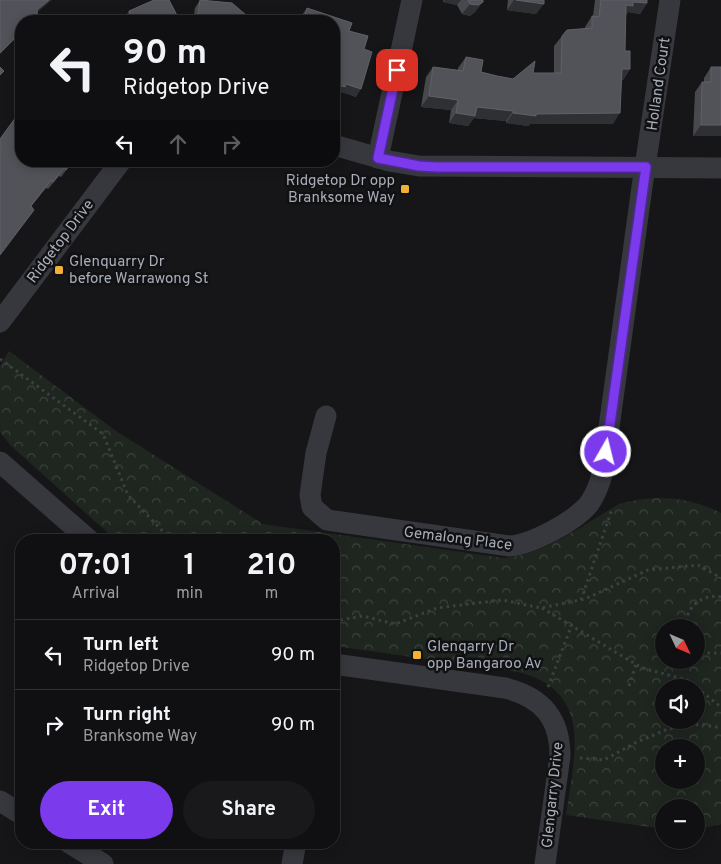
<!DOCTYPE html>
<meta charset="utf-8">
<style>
:root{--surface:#101012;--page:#19191b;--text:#f1f3f6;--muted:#9c9d9f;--line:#303032;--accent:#7c3aed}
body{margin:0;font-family:Overpass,sans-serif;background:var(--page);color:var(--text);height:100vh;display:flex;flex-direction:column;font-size:19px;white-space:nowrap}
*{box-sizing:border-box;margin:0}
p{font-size:16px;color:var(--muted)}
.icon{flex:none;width:28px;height:28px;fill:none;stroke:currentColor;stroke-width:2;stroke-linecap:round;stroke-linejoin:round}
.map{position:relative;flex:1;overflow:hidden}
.details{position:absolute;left:15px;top:534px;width:325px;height:315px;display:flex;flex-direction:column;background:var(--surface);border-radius:20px;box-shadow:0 2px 12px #0003,0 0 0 1px var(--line)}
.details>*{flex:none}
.top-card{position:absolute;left:15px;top:15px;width:325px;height:152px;border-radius:20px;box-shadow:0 2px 12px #0003,0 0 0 1px var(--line);background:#101012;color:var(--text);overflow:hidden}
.needle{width:32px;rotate:134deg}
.fabs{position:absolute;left:655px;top:619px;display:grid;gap:10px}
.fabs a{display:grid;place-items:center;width:50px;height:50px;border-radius:50%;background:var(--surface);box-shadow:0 2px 12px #0003,0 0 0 1px var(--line);font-size:25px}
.pin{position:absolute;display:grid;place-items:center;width:42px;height:42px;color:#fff;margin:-21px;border-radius:10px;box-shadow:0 2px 8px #0006}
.me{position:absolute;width:55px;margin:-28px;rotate:8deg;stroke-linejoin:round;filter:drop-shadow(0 0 4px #0008)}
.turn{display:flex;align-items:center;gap:18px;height:105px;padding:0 25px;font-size:22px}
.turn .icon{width:65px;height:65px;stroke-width:2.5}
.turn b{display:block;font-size:35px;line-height:42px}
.lanes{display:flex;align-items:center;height:48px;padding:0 25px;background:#0003;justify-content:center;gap:25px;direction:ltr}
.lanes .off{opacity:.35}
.eta{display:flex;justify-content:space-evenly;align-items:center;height:85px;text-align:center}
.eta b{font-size:30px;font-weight:700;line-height:35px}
.button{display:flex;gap:10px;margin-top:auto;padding:10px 25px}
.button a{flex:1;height:58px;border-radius:30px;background:var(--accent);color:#fff;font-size:20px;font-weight:700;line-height:58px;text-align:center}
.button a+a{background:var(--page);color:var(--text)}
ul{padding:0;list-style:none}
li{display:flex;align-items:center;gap:15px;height:70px;padding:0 25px;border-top:1px solid var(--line)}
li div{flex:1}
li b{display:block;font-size:19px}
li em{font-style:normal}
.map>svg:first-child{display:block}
.park{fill:url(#park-crowns);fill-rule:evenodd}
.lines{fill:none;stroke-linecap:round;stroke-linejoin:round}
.path{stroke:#3d3f44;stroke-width:3;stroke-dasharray:2.5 4;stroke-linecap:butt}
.minor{stroke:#37383d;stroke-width:21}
.wall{fill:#47494d}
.shaded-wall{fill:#2f3033}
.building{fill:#525359;stroke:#5f6168}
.route-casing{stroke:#51269a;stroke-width:12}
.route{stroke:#7c3aed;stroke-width:9}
.poi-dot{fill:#f2b134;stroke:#111113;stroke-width:2}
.labels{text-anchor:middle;stroke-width:5;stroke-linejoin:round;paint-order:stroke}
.street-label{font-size:15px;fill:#a8adb8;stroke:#111113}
.poi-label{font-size:15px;fill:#a8adb8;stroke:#111113;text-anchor:start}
</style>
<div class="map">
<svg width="721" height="864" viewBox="0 0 721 864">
<defs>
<pattern id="park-crowns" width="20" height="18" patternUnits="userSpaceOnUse" patternTransform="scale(1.25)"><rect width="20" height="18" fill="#1e261f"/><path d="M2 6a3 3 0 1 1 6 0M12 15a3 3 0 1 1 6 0" fill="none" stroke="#3c433d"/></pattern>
</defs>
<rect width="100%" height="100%" fill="#161618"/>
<path class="park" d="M9 351 116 431 263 524 504 558C545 555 584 524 619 504 654 494 688 496 721 513V824L696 830V808H664V829L566 815C574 757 595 691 518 672L334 646V540H116L11 446 0 432V366ZM664 628H696V660H664ZM664 688H696V720H664ZM664 748H696V780H664Z"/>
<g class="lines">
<g class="path">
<path d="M0 359 103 434 128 495 171 540"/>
<path d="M581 600 612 509"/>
<path d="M542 608 642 668 687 680 721 707"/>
<path d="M334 621 363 616 395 624 437 608 502 600 541 608 585 599 648 570 698 565 721 578"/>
<path d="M686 628C684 608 702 593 721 597"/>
<path d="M696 647 707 653H721"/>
<path d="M629 686 636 664"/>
<path d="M548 687 571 627"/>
<path d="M580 758 604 760 635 743 668 729 700 724 721 728"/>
</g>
<g class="minor">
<path d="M334 145 389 161 419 166 721 168"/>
<path d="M378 158 412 0"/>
<path d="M0 322 121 161"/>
<path d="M326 416 316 453 310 495 312 507 327 520 510 546C533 544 575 521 589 504 596 494 600 483 603 471L642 187 670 0"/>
<path d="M0 462 89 540"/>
<path d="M334 664 505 688C542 697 560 718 560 756L545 864"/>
<path d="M0 801 21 814"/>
<path d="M68 842 103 864"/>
<path d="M292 864 296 842"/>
</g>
</g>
<g class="wall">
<path d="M200 0 245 19 254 21H193L195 8Z"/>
<path d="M443 0H483L475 12 470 16 462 14 457 5 443 2Z"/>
<path d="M508 0H544L536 14 507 10Z"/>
<path d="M595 0H647V3L640 14 628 12 625 16V51L630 69 623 80H621L613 124H530L528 126 506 123V121L474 118 468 126 449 123 451 110 421 107 426 77 433 67 458 70V68L466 57 481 72 497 76 513 79 533 73H554V46L562 36 585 29V27L592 16H593Z"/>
<path d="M307 8 349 31 364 49 356 97 342 92 340 94 286 21 301 19 302 15Z"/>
<path d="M129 11 180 21H125L124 19Z"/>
<path d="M711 67H721V136H693L695 92 702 82H704V78Z"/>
<path d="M0 139 73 161 61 177 59 176 48 189 46 188 31 206Z"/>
</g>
<g class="shaded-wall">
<path d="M49 0H52L34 15 37 10Z"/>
<path d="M444 0H461L457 5 443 2Z"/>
<path d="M514 0 544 4 536 14 507 10Z"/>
<path d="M483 2 475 12 470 16 462 14 470 4Z"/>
<path d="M633 2 647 3 640 14 628 12 625 16 626 5Z"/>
<path d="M21 32V33L0 54V53Z"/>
<path d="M622 69H630L623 80H615Z"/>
<path d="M334 84H346L361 89 356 97 342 92 340 94 334 93Z"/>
<path d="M429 96 458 100 451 110 421 107Z"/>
<path d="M477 107 513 111 506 121 474 118 468 126 449 123 456 113Z"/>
<path d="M513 113 536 114 620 113 613 124H530L528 126 506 123Z"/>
<path d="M701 125H721V136H693Z"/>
</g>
<g class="building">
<path d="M0 0H49L37 10 38 21H21V32L0 53Z"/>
<path d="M154 0H169L180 21H134L129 11Z"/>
<path d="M200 0 232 3 246 15 245 19 254 21H197Z"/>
<path d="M468 0H483V2L478 5 470 4Z"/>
<path d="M516 0H544V4Z"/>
<path d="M601 0H647V3L633 2V6L626 5 625 51H630V69H622L620 113 536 114V116L513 113V111L477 107 475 116 456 113 458 100 429 96 433 67 463 71 466 57 483 60 481 72 497 76 513 79 535 61 533 73H561L562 36 567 30 592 28V16L599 17Z"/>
<path d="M307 8 352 23 349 31 368 36 364 49 372 52 361 89 346 84 345 87 334 84V21H286L294 16 304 19Z"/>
<path d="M0 67 4 71 0 75Z"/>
<path d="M711 67H721V125H701L702 82H711Z"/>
<path d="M21 110V161H73L66 170 64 168 53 182 51 180 31 206 34 210 0 255V139Z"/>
</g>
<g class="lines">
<defs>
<path id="route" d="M397 70 378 158 419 166 436 167H646L606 452"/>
</defs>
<use href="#route" class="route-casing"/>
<use href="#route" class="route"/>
</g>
<g class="poi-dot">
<rect x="400" y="184" width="10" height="10" rx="2.5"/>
<rect x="54" y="265" width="10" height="10" rx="2.5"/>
<rect x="412" y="650" width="10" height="10" rx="2.5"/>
</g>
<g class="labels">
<g class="street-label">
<text transform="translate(658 84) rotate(-82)" y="5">Holland Court</text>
<text transform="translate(60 241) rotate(-53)" y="5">Ridgetop Drive</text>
<text transform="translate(458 538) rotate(7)" y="5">Gemalong Place</text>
<text transform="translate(552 795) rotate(-84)" y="5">Glengarry Drive</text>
</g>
<g class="poi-label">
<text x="395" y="185" text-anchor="end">Ridgetop Dr opp<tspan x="395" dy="17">Branksome Way</tspan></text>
<text x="69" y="266">Glenquarry Dr<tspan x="69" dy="17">before Warrawong St</tspan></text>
<text x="427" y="651">Glenqarry Dr<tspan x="427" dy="17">opp Bangaroo Av</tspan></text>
</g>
</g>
</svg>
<div class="fabs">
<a><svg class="needle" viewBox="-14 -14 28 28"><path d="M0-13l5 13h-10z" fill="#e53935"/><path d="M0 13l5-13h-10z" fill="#9c9d9f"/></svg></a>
<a><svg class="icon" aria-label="sound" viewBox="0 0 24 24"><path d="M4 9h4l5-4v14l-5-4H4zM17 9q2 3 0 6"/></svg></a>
<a>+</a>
<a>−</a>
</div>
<div class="pin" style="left:397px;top:70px;background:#d93025"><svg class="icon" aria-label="arrive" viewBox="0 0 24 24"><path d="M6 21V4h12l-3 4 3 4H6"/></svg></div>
<svg class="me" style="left:606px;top:452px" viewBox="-20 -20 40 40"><circle r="17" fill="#7c3aed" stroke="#fff" stroke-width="3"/><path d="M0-11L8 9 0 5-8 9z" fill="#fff"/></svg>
<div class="top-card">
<div class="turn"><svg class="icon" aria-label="left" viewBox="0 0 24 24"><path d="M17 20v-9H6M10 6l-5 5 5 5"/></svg><div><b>90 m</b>Ridgetop Drive</div></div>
<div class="lanes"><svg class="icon" aria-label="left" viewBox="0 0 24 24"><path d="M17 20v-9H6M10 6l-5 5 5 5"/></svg><svg class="icon off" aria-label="ahead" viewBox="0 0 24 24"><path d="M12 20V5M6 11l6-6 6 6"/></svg><svg class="icon off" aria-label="right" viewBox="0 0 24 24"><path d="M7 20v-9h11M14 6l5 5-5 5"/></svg></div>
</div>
<section class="details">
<div class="eta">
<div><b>07:01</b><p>Arrival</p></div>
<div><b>1</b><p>min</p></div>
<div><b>210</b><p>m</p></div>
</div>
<ul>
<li><svg class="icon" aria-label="left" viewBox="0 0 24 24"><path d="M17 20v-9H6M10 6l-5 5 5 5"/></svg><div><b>Turn left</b><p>Ridgetop Drive</p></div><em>90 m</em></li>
<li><svg class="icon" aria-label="right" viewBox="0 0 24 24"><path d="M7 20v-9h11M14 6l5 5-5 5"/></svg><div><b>Turn right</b><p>Branksome Way</p></div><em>90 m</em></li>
</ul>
<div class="button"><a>Exit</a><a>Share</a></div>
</section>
</div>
